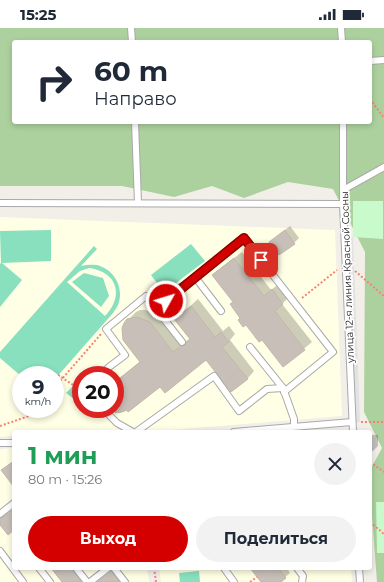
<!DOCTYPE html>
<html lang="ru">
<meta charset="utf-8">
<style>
:root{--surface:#fff;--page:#f2f2f3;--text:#1f2937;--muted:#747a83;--accent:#d40000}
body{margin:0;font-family:Montserrat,sans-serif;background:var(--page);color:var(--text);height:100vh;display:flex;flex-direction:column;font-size:15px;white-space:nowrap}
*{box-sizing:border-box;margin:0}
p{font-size:13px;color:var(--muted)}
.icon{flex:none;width:22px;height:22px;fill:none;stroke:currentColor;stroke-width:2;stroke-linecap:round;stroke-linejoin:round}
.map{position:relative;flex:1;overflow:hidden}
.details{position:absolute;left:12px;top:402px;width:360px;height:140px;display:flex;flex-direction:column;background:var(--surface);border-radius:4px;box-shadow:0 2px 6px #0003}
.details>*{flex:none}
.banner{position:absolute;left:12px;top:12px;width:360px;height:84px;border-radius:4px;box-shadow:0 2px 6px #0003;background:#fff;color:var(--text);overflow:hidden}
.speed{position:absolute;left:12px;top:338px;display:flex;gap:8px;font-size:20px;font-weight:700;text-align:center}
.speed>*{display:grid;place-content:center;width:52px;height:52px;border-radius:50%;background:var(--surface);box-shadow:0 2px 6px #0003;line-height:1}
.speed small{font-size:10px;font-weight:400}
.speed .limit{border:6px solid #d22;background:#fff;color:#111}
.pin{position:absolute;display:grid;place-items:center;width:34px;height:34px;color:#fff;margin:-17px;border-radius:8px;box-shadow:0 2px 6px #0006}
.me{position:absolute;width:44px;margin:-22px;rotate:51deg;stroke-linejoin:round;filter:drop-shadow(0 0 3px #0008)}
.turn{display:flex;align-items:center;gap:14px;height:84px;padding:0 16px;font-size:18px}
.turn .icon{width:52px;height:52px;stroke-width:2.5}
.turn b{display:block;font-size:28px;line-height:34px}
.round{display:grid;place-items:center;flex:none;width:42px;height:42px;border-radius:21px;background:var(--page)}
.summary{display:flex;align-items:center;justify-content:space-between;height:68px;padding:0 16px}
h1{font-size:24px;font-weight:700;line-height:30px;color:#1e9e55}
.button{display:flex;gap:8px;margin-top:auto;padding:8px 16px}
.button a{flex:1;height:46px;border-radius:24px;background:var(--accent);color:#fff;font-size:16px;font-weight:700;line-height:46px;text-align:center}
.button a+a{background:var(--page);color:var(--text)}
.status{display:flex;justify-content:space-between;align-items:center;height:28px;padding:0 20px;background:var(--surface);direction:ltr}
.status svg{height:11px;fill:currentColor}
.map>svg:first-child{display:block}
.education{fill:#ffffe5;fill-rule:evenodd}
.forest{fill:#add19e;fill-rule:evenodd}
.park{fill:#c8facc}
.pitch{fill:#88e0be;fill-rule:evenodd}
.parking{fill:#e2e2e2}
.shadow{fill:#0003}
.building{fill:#c7bfb8;stroke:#c4b6ab}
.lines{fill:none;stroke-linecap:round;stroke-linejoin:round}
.service-casing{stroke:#a9a9a9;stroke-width:8}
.path{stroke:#fa8072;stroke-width:2;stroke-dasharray:2 2;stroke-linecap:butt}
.service{stroke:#fff;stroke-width:6}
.route-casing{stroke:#8a0000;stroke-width:10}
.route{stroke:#d40000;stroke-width:7}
.labels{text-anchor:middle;stroke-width:3.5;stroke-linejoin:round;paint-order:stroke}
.street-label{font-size:10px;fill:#222;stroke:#fff}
</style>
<div class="status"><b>15:25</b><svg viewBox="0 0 49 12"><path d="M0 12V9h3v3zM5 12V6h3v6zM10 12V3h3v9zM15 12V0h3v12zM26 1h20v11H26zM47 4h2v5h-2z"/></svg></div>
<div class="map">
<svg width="384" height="554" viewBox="0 0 384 554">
<rect width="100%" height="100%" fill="#f2efe9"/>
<g class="education">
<path d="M0 189 335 202 342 388 145 404H14V408L0 409ZM21 347H55V381H21ZM81 347H115V381H81Z"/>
<path d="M14 420V540H147L149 554H0V421Z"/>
<path d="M159 540H351L352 554H161Z"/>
</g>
<path class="forest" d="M0 0H384V554H377L370 461V442L382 420 364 384 365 224 333 161 288 154 244 170 212 158 174 169 122 158H0ZM14 14H370V94H14Z"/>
<g class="park">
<path d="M353 173H383V211L353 209Z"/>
<path d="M376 474H384V525H377Z"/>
</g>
<g class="pitch">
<path d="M51 202V233L2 235 22 252 0 279V236L1 235 0 203Z"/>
<path d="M191 216 205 233 164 264 151 247Z"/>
<path d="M94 218 97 221 81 238C87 237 94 236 100 238 115 243 123 260 119 274 118 278 115 282 113 285L55 351V347H21V348L0 330V324ZM89 240C118 244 124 268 105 288L67 254 80 243Z"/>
<path d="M84 245 103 250 109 268 101 279 72 254Z"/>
<path d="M81 350V376L66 365Z"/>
<path d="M199 543 200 554H180L179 545Z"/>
</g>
<path class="parking" d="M353 209 360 394H352L345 210Z"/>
<g class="shadow">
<path d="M290 198 299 210 294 215 276 209Z"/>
<path d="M242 224 271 262 280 255 290 268 282 276 312 314 283 338 262 310 242 290 221 240Z"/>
<path d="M198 271 223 303 229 298 235 306 230 312 254 343 247 351 207 331 161 357 127 381 117 384 112 381H115V354L141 333 128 292 136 284 140 282H145L158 286 181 317 191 311 176 291Z"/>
<path d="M370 407H378V418L373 423H370Z"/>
<path d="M52 540H79L90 554H63Z"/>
<path d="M115 540 124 549 120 554H96Z"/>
<path d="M251 540H287L290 545 279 554H261Z"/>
</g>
<g class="building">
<path d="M285 202 295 216 279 227 269 214Z"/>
<path d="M234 230 264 268 272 261 283 276 275 283 305 322 283 339 262 312 259 314 246 297 243 299 238 292 240 290 230 276 233 274 212 247Z"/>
<path d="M191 278 215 309 221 304 229 314 222 319 248 351 231 364 206 332 165 365 160 359 128 384 127 382 122 384 115 385V354L140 334 123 312 122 300 124 295 127 291 137 289 150 294 173 324 181 318 185 317 186 314 190 311 174 291Z"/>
<path d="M14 433V459L1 442Z"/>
<path d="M14 481V502L8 507 0 497V491Z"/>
<path d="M51 540H71L81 554H62Z"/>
<path d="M250 540H278L286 550 281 554H261Z"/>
<path d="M111 543 119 554H97L111 544Z"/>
</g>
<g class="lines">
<defs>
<g id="service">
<path d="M131 0 132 14"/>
<path d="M341 0 342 14"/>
<path d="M370 33 384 32"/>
<path d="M135 94 138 175"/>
<path d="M343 94V176L353 404"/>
<path d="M343 162 384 139"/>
<path d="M0 175 343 176"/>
<path d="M195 249 244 210 333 324 284 364"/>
<path d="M156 280 195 249 221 283"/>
<path d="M250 319 283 360"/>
<path d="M102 347 109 339 125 327 106 301 146 268 182 314"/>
<path d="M103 381 117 395 133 404"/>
<path d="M136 404 214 348 239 383 267 361 283 360 294 391V398"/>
<path d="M234 404 352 394"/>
<path d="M0 415H14"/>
<path d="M0 486 14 475"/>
<path d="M0 523 23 554"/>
<path d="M39 540 50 554"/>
<path d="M76 540 87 554"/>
<path d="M114 540 125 554"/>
<path d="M224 540 234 554"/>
<path d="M297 540 303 548 302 554"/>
<path d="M359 540 360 554"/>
<path d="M90 554 108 540"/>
</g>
</defs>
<use href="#service" class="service-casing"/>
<g class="path">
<path d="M370 71 384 90"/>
<path d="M355 243 384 268"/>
<path d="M302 270 337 242"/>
<path d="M58 347 81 362"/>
<path d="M55 359 101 306"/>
<path d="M361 394H384"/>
<path d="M0 398 29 388 35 381"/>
<path d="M370 434 384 444"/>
<path d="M370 494 384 506"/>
<path d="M154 540 156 554"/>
<path d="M250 554 257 549"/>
</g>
<use href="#service" class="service"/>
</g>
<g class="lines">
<defs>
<path id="route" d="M166 273 244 210 261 232"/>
</defs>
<use href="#route" class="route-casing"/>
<use href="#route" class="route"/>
</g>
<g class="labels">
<g class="street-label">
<text transform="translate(347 249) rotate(-92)" y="4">улица 12-я линия Красной Сосны</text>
</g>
</g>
</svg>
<div class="speed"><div>9<small>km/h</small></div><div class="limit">20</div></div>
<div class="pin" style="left:261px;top:232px;background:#d93025"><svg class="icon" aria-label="arrive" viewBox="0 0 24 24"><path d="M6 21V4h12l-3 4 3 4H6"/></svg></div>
<svg class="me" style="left:166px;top:273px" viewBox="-20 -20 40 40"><circle r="17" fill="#d40000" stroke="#fff" stroke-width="3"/><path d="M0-11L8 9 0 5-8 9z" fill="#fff"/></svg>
<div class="banner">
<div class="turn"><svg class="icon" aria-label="right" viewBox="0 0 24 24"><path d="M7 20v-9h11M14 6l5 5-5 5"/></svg><div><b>60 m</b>Направо</div></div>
</div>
<section class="details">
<div class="summary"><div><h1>1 мин</h1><p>80 m · 15:26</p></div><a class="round"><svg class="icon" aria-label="close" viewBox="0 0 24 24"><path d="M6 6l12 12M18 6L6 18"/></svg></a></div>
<div class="button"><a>Выход</a><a>Поделиться</a></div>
</section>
</div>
